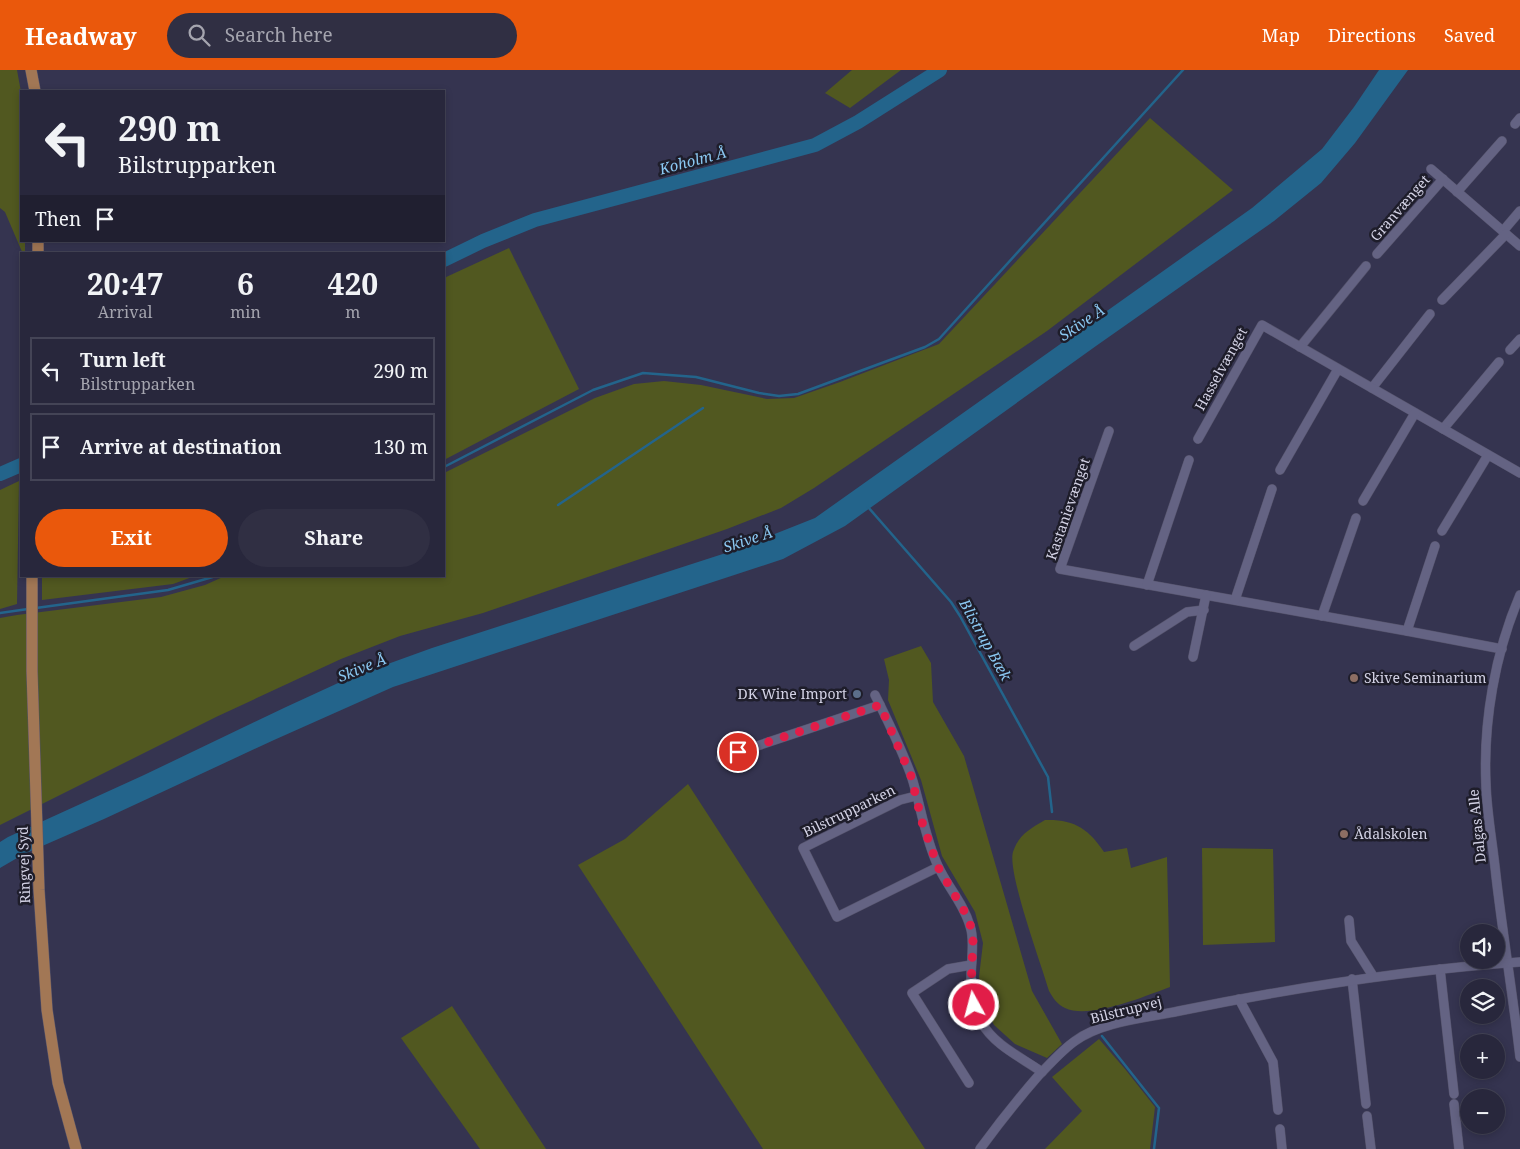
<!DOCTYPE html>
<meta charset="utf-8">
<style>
:root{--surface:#28273c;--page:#302f43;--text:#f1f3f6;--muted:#a5a5af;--line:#444456;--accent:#ea580c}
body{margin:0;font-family:"Noto Serif",serif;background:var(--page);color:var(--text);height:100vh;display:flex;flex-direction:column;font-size:19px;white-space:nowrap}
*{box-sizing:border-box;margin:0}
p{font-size:16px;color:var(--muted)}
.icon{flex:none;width:28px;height:28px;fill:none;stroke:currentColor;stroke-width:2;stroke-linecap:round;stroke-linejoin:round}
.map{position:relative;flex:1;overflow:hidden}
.sheet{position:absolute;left:20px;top:182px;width:425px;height:325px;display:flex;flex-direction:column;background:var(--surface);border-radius:0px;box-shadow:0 2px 8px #0003,0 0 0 1px var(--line)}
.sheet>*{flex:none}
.banner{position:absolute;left:20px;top:20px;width:425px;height:152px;border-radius:0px;box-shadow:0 2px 8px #0003,0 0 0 1px var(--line);background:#28273c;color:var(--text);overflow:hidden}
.controls{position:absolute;left:1460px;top:854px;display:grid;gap:10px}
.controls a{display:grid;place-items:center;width:45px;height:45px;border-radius:50%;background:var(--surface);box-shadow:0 2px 8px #0003,0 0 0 1px var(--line);font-size:25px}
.pin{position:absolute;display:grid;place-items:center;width:42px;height:42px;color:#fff;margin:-21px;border:2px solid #fff;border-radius:50%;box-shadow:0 1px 5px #0007}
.me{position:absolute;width:55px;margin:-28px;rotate:353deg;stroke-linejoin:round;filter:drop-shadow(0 0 4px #0008)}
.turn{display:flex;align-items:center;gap:18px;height:105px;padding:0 15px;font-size:22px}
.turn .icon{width:65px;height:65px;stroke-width:2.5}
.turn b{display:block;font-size:35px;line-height:42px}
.then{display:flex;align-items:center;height:48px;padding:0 15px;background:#0003;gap:10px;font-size:19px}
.eta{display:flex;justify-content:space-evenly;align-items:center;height:85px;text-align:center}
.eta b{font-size:30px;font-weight:700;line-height:35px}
.primary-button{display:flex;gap:10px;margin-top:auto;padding:10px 15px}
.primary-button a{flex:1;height:58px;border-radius:30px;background:var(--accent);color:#fff;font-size:20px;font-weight:700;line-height:58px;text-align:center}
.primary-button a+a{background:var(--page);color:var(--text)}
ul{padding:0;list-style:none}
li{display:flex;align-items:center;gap:15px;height:68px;margin:0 10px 8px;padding:0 5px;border:2px solid var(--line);border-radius:0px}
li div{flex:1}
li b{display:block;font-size:19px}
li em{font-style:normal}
header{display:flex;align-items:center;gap:30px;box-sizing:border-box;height:70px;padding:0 25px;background:var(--accent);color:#fff}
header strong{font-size:24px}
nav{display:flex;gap:28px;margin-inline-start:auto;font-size:18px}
.search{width:350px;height:45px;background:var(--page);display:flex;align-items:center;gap:12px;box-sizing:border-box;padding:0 18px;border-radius:28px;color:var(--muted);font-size:19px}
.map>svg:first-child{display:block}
.green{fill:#515820}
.water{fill:#23648b}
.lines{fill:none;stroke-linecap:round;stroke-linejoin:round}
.stream{stroke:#23648b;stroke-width:2.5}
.river{stroke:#23648b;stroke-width:14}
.minor-casing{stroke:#54526a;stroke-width:10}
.major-casing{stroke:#54526a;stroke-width:12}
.minor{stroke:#646383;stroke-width:9}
.major{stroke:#a27755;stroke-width:11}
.route{stroke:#e11d48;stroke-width:9;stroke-dasharray:0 16.2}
.education-dot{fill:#8d6e63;stroke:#1e1d2a;stroke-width:2}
.service-dot{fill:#5c6f8a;stroke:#1e1d2a;stroke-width:2}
.labels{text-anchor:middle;stroke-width:5;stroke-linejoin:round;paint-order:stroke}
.street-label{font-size:14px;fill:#d3d2e5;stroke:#1e1d2a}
.poi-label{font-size:14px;fill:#d3d2e5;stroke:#1e1d2a;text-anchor:start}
.water-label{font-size:15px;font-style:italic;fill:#8bc8f2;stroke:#1e1d2a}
</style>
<header>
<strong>Headway</strong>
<div class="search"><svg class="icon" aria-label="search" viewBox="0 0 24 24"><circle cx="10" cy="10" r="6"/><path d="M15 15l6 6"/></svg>Search here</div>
<nav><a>Map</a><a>Directions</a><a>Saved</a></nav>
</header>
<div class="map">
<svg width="1520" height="1079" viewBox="0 0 1520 1079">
<rect width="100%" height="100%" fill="#353450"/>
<g class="green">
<path d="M0 0H17L21 22V171H25V184H23L5 142 0 138Z"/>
<path d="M852 0H901L850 38 825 23Z"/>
<path d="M1150 48 1233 120 1047 261 814 418 781 438 727 459 483 543 400 566 341 589 216 647 0 755V548L17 545 161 527 205 515 225 506H444V403L595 328 634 314 664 311 701 315 767 329 794 328 840 312 939 274Z"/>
<path d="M509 178 579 319 444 390V208Z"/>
<path d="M19 411 17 534 0 539V420Z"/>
<path d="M42 506H195L173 514 42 530Z"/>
<path d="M921 576 931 593 933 632 964 686 1032 921 1062 974 1047 988 1015 974 994 955 983 933 979 907 983 873 975 842 942 786 921 710 888 630 889 610 884 589Z"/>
<path d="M688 714 925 1079H763L578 795 625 769Z"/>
<path d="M1045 750C1074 749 1089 759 1104 782L1127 778 1131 798 1167 787 1170 917C1145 926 1089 950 1065 938 1057 934 1053 928 1049 921 1042 896 1007 802 1013 782 1019 764 1030 759 1045 750Z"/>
<path d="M1202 778 1273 779 1275 872 1203 875Z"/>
<path d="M452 936 546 1079H480L401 968Z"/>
<path d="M1099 969 1125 999 1155 1037 1150 1079H1045L1082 1041 1052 1007Z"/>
</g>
<path class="water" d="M1379 0H1408L1355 73 1321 113 1274 151 1096 276 845 456 783 489 393 617 274 670 104 749 24 784 0 798V772L8 767 144 705 286 637 349 608 432 578 732 481 815 448 1252 138 1322 79 1354 37Z"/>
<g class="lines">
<g class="stream">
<path d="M444 397 593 320 643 303 696 307 759 323 779 326 798 324 925 277 939 269 1183 0"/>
<path d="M558 435 703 338"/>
<path d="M868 437 951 532 960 546 1048 707 1052 742"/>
<path d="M36 538 168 520 216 506"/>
<path d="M0 543 28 539"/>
<path d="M1102 966 1159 1038 1154 1079"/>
</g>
<g class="river">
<path d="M444 190 483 171 535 150 815 75 858 52 940 0"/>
<path d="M0 404 21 395"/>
</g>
<defs>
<g id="minor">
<path d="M1515 54 1520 48"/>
<path d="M1431 99 1520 176"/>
<path d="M1457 122 1502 71"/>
<path d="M1503 161 1520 141"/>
<path d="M1377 184 1443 109"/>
<path d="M1442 230 1506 164"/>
<path d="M1300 277 1366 196"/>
<path d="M1510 280 1520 269"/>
<path d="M1372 318 1430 244"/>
<path d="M1443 359 1499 292"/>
<path d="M1109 361 1060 499 1407 561 1502 579"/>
<path d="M1198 369 1262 255 1520 403"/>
<path d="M1280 400 1338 299"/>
<path d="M1363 431 1415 343"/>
<path d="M1442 461 1488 385"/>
<path d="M1147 515 1189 390"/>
<path d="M1520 525C1495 583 1483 652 1486 715 1487 745 1493 775 1496 806 1503 866 1513 926 1520 987"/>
<path d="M1235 530 1272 419"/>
<path d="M1322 546 1356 448"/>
<path d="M1407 561 1435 476"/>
<path d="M1134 576 1187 542 1204 540"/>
<path d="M1193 587 1206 525"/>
<path d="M875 625C888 651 901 678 911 705 921 735 924 766 938 796 947 816 964 834 970 856 974 867 972 878 972 890 970 911 970 933 981 952 995 976 1021 987 1042 1002"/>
<path d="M721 688 880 635"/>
<path d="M916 726 900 730 803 778 837 847 938 797"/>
<path d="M1349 850 1351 871 1373 906"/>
<path d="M1440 899 1454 1024"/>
<path d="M1352 909 1366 1034"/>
<path d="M1239 929 1273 992 1278 1040"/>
<path d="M969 1013 912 923 948 899 971 895"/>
<path d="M1454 1034 1459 1079"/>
<path d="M1367 1046 1371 1079"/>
<path d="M1280 1059 1282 1079"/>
<path d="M980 1079C999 1053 1018 1029 1039 1005 1050 994 1062 980 1075 971 1102 951 1147 948 1179 941 1292 918 1405 900 1520 892"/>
</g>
<g id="major">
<path d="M31 0 35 21"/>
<path d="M38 184V171"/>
<path d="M32 506V601L39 820 47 940 58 1013 76 1079"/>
</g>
</defs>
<use href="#minor" class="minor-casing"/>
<use href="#major" class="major-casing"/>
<use href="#minor" class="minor"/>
<use href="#major" class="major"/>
</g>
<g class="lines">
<path class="route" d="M738 682 880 635 911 706 922 752 938 797 966 844 971 857 973 870 971 918 974 935"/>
</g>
<g class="education-dot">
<circle cx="1354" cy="608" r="5"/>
<circle cx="1344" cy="764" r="5"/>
</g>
<circle class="service-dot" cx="857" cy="624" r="5"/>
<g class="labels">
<g class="street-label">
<text transform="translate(1400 138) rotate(-49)" y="5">Granvænget</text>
<text transform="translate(1221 299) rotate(-61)" y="5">Hasselvænget</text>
<text transform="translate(1068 439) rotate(-71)" y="5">Kastanievænget</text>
<text transform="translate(849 741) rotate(-26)" y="5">Bilstrupparken</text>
<text transform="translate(1477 756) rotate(-96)" y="5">Dalgas Alle</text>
<text transform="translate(24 795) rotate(-92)" y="5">Ringvej Syd</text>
<text transform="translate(1126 940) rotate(-14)" y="5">Bilstrupvej</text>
</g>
<g class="poi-label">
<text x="1364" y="613">Skive Seminarium</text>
<text x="847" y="629" text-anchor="end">DK Wine Import</text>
<text x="1354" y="769">Ådalskolen</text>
</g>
<g class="water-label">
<text transform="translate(693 91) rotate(-15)" y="5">Koholm Å</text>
<text transform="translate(1082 253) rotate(-34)" y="5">Skive Å</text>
<text transform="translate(748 470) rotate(-18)" y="5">Skive Å</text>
<text transform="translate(985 570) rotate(61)" y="5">Blistrup Bæk</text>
<text transform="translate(362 598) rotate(-22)" y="5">Skive Å</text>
</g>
</g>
</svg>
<div class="controls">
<a><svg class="icon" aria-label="sound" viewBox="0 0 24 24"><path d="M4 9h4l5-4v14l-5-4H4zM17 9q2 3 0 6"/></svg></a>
<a><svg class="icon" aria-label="layers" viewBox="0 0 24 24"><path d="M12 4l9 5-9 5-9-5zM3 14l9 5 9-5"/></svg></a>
<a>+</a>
<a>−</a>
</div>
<div class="pin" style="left:738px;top:682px;background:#d93025"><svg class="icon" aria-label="arrive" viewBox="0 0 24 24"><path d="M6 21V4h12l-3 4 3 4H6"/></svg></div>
<svg class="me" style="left:974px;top:935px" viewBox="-20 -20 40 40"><circle r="17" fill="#e11d48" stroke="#fff" stroke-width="3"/><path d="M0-11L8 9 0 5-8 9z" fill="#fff"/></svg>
<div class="banner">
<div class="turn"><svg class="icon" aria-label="left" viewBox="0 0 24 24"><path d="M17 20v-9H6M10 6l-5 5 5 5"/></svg><div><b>290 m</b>Bilstrupparken</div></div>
<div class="then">Then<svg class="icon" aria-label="arrive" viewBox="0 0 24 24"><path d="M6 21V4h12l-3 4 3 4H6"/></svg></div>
</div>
<section class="sheet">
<div class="eta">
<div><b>20:47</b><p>Arrival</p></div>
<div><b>6</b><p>min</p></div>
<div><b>420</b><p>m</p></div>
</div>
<ul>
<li><svg class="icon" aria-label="left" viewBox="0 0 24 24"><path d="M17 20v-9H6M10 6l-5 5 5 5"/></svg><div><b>Turn left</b><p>Bilstrupparken</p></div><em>290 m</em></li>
<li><svg class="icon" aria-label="arrive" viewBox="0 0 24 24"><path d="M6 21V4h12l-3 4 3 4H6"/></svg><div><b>Arrive at destination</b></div><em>130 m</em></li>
</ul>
<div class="primary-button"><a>Exit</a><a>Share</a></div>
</section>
</div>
